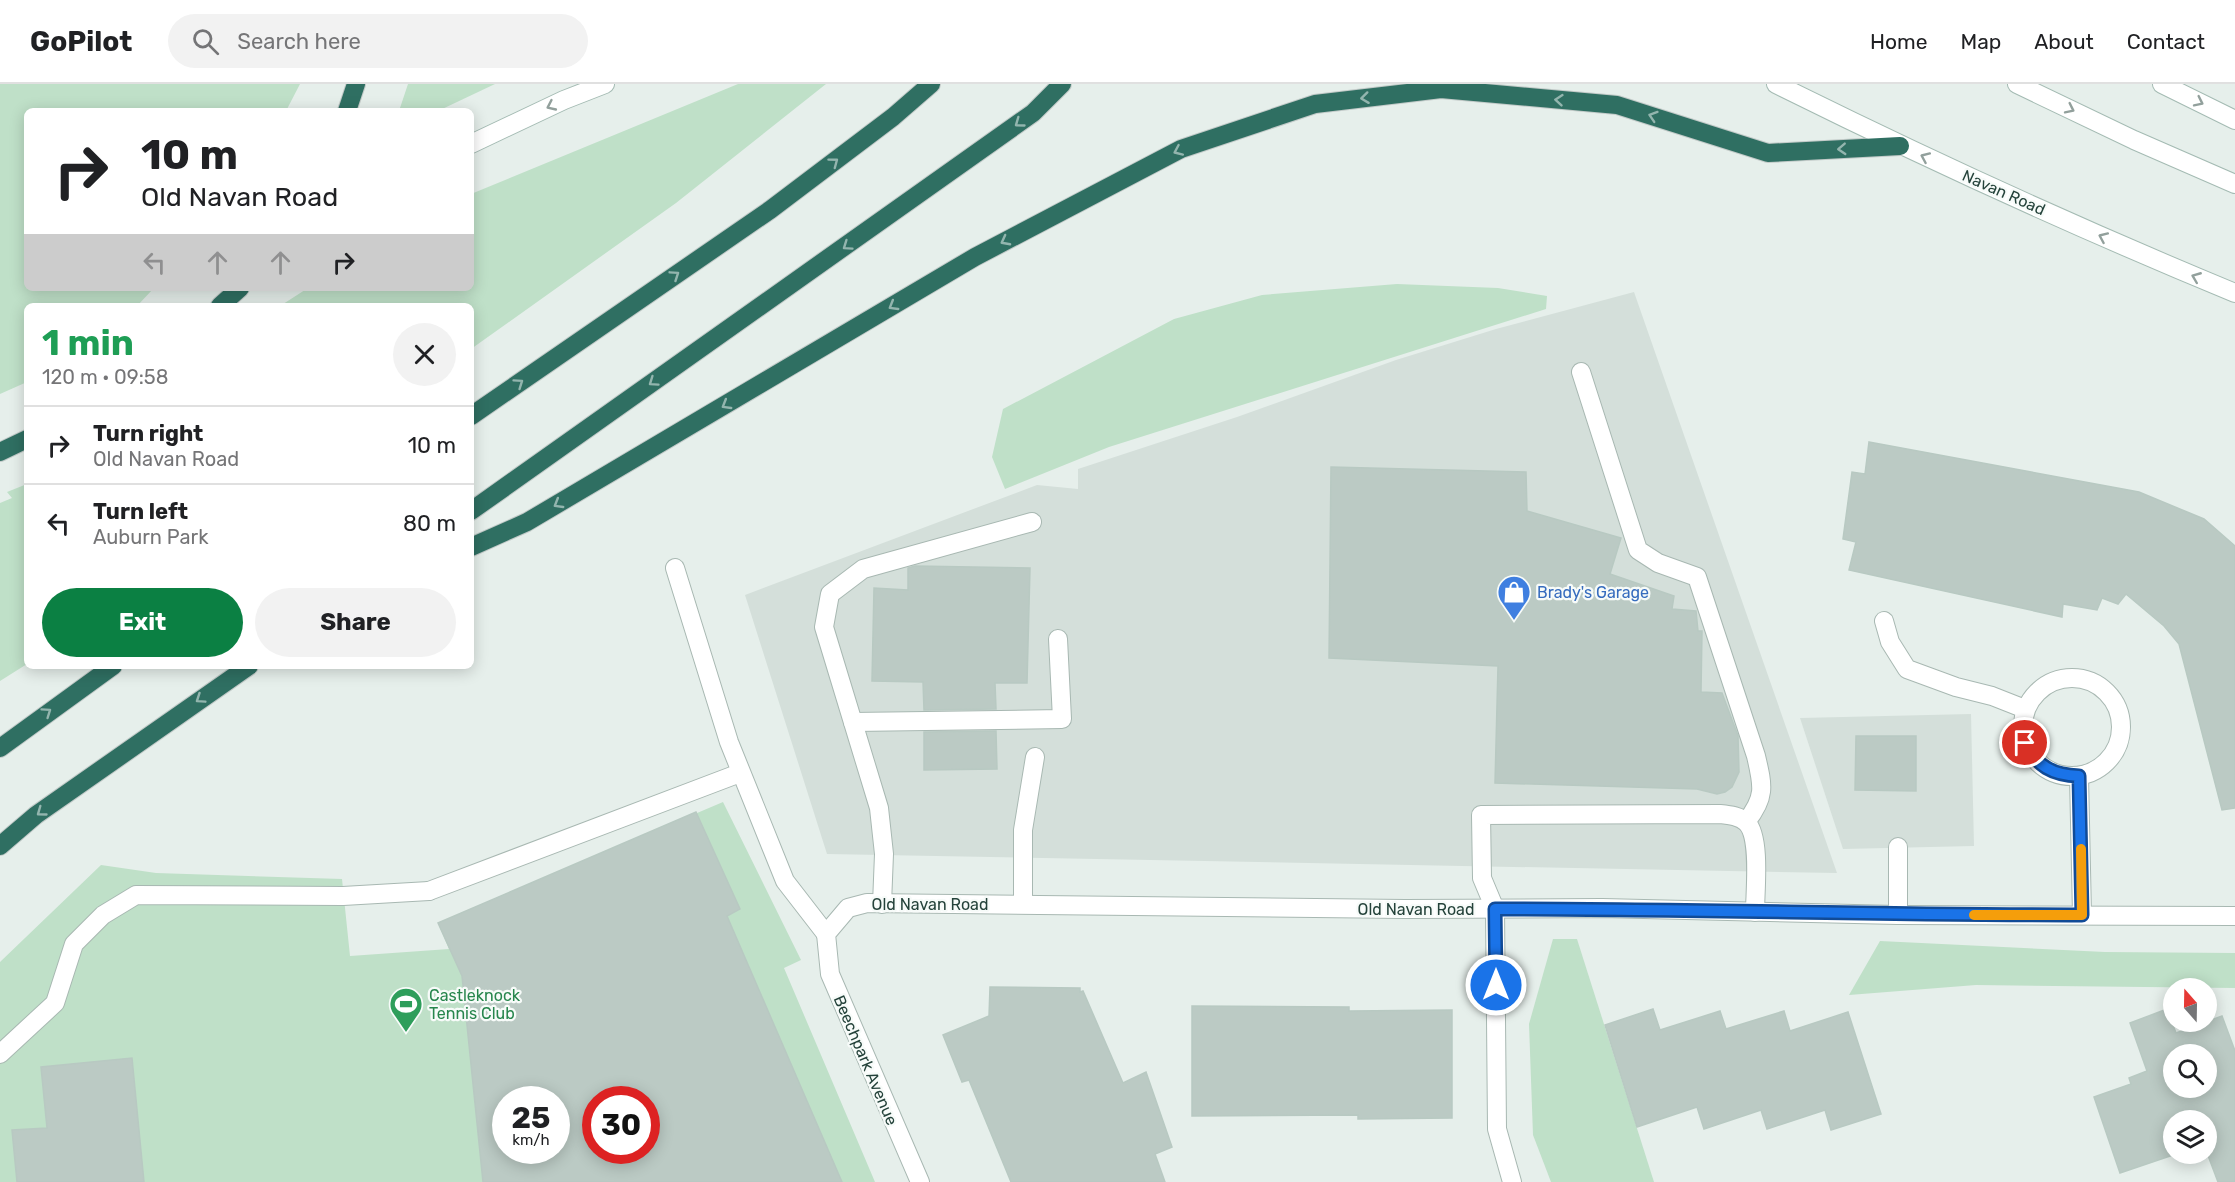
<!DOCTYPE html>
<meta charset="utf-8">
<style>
:root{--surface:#fff;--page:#f2f2f2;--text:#202124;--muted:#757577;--line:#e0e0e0;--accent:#0b8043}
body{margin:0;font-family:Rubik,sans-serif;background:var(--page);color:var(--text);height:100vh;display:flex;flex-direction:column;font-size:22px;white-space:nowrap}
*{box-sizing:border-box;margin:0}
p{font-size:20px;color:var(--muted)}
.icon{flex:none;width:33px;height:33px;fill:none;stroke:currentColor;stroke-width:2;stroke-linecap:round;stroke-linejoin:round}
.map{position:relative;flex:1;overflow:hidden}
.drawer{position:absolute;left:24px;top:219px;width:450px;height:366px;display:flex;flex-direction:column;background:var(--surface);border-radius:9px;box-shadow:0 3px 15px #0003}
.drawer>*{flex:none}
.hud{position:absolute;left:24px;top:24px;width:450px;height:183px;border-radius:9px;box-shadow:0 3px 15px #0003;background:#fff;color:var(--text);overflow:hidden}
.needle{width:39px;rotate:340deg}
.tools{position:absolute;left:2163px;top:894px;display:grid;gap:12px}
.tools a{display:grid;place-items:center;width:54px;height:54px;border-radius:50%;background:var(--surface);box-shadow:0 3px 15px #0003;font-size:30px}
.speed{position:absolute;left:492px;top:1002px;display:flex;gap:12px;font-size:30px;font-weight:700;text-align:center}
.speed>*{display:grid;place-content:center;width:78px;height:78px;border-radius:50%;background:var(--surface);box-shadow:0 3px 15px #0003;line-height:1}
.speed small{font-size:15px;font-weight:400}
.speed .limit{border:9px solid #d22;background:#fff;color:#111}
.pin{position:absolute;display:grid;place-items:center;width:51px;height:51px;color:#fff;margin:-26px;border:3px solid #fff;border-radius:50%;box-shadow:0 2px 6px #0007}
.me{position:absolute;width:66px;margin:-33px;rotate:0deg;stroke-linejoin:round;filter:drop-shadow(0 0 4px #0008)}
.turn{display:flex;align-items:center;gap:21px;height:126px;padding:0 18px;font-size:27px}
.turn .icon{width:78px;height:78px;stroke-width:2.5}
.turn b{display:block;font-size:42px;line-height:51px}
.lanes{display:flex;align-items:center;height:57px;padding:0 18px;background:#0003;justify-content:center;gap:30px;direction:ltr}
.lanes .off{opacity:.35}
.round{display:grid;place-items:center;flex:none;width:63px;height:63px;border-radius:32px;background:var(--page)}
.summary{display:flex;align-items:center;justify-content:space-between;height:102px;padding:0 18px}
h1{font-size:36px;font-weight:700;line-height:45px;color:#1e9e55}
.cta{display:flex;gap:12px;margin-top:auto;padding:12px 18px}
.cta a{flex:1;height:69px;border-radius:36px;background:var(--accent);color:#fff;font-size:24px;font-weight:700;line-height:69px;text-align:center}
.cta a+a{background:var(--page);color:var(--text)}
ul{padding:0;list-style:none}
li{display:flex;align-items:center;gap:18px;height:78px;padding:0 18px;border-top:2px solid var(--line)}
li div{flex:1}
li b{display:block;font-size:22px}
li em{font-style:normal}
header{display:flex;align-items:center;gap:36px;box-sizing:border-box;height:84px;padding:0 30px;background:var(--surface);border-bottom:2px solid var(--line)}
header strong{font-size:28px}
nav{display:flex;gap:33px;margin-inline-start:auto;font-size:21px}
.search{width:420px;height:54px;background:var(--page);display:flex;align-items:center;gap:15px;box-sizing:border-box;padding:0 21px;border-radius:33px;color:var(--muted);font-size:22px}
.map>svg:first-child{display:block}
.built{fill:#d4dfda}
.green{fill:#bfe0c8;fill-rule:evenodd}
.building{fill:#bbcac4;stroke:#b8c9c2;stroke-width:1.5;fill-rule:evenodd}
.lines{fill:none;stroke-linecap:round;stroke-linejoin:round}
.lane-casing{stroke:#a8b8b2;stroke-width:20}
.street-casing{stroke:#a8b8b2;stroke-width:20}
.secondary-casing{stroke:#a4bbb3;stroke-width:20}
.highway-casing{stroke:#c2cac8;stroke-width:20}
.lane{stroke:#fff;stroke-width:18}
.street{stroke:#fff;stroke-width:18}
.secondary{stroke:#fff;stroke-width:18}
.highway{stroke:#2f6f62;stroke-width:18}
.oneway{stroke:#93b5ae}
.oneway2{stroke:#92a09c}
.route-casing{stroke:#114b97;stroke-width:15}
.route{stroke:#1a73e8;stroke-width:10}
.slow{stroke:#f59e0b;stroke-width:10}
.labels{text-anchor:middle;stroke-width:4.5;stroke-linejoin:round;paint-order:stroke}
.street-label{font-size:16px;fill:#24423a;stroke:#f7fbf9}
.shop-label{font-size:16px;fill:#366cbe;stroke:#f7fbf9;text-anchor:start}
.leisure-label{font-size:16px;fill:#27864d;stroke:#f7fbf9;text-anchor:start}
</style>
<header>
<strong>GoPilot</strong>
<div class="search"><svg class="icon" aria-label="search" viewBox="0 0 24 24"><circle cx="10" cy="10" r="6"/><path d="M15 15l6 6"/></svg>Search here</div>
<nav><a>Home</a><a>Map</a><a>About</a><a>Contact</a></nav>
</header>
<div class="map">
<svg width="2235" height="1098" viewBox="0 0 2235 1098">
<rect width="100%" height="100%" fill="#e6efeb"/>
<g class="built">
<path d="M1634 208 1837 789 827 770 745 511 1037 401 1078 405V385L1237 333 1396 276 1496 245Z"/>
<path d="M1971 630 1974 762 1843 765 1800 634Z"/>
</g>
<g class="green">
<path d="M0 0H300L286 27H27V204H154L137 222H27V298L0 310Z"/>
<path d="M408 0H495L438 27H399Z"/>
<path d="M738 0H826L676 119 471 265V222H280L308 204H471V110Z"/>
<path d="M1397 200 1498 204 1547 212 1546 225 1109 363 1005 405 992 373 1003 325 1174 235 1262 211Z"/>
<path d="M27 400V580L0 597V419L12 414 7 408Z"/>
<path d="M723 718 801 876 784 884 875 1098H0V878L101 781 156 789 342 795 350 872 449 865 438 839ZM506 1016H556V1066H506ZM596 1016H646V1066H596Z"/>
<path d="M1553 855H1577L1654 1098H1551L1533 1051 1529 940Z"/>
<path d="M1880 857 2105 868 2235 869V904L1976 901 1849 911Z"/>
</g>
<g class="building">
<path d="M1869 358 2139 408 2204 435 2235 462V724L2222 726 2179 560 2164 542 2126 510 2118 520 2102 514 2097 526 2063 520 2062 533 1849 486 1856 458 1843 455 1852 388 1865 390Z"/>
<path d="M1331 383 1526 388 1527 427 1621 454 1610 490 1674 512 1672 525 1696 527 1698 547H1702L1701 608 1722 609 1738 652 1739 688 1732 703 1725 708 1717 710 1697 705 1495 699 1498 582 1329 574Z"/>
<path d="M915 482 1030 484 1027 599H995L996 625 924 626 923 598 872 597 874 504 908 506V484Z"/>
<path d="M996 647 997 685 924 686V648Z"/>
<path d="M1856 652H1916V707L1855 706Z"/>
<path d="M696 728 740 825 727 832 842 1098H483L462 892 438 839ZM506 1016H556V1066H506ZM596 1016H646V1066H596Z"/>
<path d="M990 903 1080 904V908L1083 907 1123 999 1146 988 1172 1063 1155 1070 1165 1098H1011L969 996 962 998 943 951 989 932Z"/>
<path d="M1192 922 1349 923V927L1452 926V1034L1358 1035V1031L1192 1032Z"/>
<path d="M1653 925 1660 946 1720 927 1726 945 1784 927 1790 947 1848 928 1881 1030 1831 1046 1825 1026 1767 1045 1761 1026 1704 1045 1697 1023 1637 1043 1605 941Z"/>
<path d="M2167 925 2176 949 2222 932 2235 967V1098H2218L2206 1066V1036H2174V1070H2176L2120 1089 2094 1013 2131 1000 2129 994 2147 987 2130 939ZM2174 970H2206V1004H2174Z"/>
<path d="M132 974 144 1098H17L12 1046 47 1044 41 983Z"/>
</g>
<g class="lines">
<defs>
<g id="lane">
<path d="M1581 288 1638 466 1658 479 1697 493 1756 672C1763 702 1766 713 1746 738"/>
<path d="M675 484 729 658 785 797 826 850"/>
<path d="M1884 537 1890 558 1907 585 1956 603 1992 612 2025 625"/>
<circle cx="2072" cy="643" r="49"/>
<path d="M853 638 1062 635 1058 555"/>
<path d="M2079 692 2082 831"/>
<path d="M1898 763V831"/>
<path d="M882 820 884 770 879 724 824 543 830 510 863 485 1032 438"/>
<path d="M1023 820V746L1035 673"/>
<path d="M1495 825 1482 794 1481 731 1720 730C1730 731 1740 732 1747 739 1761 754 1755 808 1755 828"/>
<path d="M0 970 55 919 74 860 103 831 136 811 343 812 429 807"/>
</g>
<g id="street">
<path d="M429 807 740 689"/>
<path d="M1495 825 1497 1045 1512 1098"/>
<path d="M920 1098 830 890 826 850 848 824 867 819 1405 825 1602 824 1898 831 2235 832"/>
</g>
<g id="secondary">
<path d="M1776 0C1927 75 2080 145 2235 209"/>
<path d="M2017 0 2134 56 2235 100"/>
<path d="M2162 0 2235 36"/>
<path d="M471 60 564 16 605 0"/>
</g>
<g id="highway">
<path d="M347 27 356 0"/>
<path d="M220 222 240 204"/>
<path d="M471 332 770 126 893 33 931 0"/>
<path d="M0 368 27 355"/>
<path d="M471 427 1033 29 1062 0"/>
<path d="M471 463 527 438 975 173 1181 65 1315 20 1441 5 1617 21 1768 69 1900 62"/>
<path d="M0 664 113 582"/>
<path d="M0 762 36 731 249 582"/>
</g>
</defs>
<use href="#lane" class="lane-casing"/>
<use href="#street" class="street-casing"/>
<use href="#secondary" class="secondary-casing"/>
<use href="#highway" class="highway-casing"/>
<use href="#lane" class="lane"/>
<use href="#street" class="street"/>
<use href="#secondary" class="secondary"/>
<use href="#highway" class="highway"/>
</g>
<defs><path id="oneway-chevron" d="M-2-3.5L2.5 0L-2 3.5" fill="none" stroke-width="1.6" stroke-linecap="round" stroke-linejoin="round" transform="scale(1.5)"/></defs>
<g class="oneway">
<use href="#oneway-chevron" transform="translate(1365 14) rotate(173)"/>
<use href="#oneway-chevron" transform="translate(1559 16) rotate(-175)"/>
<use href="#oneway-chevron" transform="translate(1653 32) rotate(-162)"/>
<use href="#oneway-chevron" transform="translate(1019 39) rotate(144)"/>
<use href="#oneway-chevron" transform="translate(1842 65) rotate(177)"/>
<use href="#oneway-chevron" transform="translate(1178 67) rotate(156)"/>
<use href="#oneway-chevron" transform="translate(834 78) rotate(-37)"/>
<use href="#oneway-chevron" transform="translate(1005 157) rotate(152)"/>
<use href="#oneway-chevron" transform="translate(847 162) rotate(145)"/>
<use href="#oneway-chevron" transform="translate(675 191) rotate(-34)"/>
<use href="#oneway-chevron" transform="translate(893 222) rotate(149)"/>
<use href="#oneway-chevron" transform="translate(653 298) rotate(145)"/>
<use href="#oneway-chevron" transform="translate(519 299) rotate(-35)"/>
<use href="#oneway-chevron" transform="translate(726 321) rotate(149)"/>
<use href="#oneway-chevron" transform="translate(558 420) rotate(149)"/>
<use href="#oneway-chevron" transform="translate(200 615) rotate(146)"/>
<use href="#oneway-chevron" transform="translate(47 628) rotate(-35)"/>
<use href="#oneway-chevron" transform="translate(41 728) rotate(144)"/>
</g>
<g class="oneway2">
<use href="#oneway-chevron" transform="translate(2199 18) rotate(26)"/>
<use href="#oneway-chevron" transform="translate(551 22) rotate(155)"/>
<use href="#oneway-chevron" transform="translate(2070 25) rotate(26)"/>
<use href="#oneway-chevron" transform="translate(1925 73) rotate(-156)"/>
<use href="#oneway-chevron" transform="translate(2103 153) rotate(-156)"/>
<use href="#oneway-chevron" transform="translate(2196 193) rotate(-158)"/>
</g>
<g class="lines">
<defs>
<path id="route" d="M1496 901 1495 825C1691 825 1887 831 2082 831L2079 692C2052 691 2037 682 2025 659"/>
</defs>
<use href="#route" class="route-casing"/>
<use href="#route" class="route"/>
<path class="slow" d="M1974 831H2082L2081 765"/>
</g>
<defs>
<symbol id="shop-pin" viewBox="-11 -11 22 30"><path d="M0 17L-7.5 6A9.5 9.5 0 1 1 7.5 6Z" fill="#3f7fe0" stroke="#f7fbf9"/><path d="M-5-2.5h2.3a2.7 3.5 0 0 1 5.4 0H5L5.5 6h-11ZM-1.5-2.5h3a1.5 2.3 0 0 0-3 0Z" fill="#fff"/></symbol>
<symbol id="stadium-pin" viewBox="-11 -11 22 30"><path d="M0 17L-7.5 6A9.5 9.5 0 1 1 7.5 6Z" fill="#2e9e5b" stroke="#f7fbf9"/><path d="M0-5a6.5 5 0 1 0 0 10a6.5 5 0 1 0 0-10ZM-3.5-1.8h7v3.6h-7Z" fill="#fff"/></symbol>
</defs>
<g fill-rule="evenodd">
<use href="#shop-pin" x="1495" y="489" width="38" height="52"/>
<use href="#stadium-pin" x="387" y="901" width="38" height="52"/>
</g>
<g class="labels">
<g class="street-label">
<text transform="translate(2004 108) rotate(24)" y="6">Navan Road</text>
<text x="930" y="826">Old Navan Road</text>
<text x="1416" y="831">Old Navan Road</text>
<text transform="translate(866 976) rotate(67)" y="6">Beechpark Avenue</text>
</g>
<g class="shop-label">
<text x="1537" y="514">Brady's Garage</text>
</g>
<g class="leisure-label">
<text x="429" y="917">Castleknock<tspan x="429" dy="18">Tennis Club</tspan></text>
</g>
</g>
</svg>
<div class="tools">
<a><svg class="needle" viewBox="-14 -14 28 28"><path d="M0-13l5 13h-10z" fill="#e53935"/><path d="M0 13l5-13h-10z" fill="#757577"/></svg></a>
<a><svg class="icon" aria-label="search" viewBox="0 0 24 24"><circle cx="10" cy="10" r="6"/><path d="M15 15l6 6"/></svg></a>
<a><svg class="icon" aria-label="layers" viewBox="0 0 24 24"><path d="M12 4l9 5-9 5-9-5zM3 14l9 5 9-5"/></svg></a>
</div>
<div class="speed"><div>25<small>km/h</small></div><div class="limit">30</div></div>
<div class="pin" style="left:2025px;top:659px;background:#d93025"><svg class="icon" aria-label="arrive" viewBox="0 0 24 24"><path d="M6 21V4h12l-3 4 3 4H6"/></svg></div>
<svg class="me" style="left:1496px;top:901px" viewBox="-20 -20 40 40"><circle r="17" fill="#1a73e8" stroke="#fff" stroke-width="3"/><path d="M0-11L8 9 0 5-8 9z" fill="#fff"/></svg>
<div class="hud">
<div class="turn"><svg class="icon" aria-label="right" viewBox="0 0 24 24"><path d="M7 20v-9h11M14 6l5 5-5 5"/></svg><div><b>10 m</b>Old Navan Road</div></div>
<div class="lanes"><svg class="icon off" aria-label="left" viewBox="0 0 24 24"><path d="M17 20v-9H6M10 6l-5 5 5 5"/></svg><svg class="icon off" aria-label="ahead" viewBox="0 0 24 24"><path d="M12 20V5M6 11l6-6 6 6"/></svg><svg class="icon off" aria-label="ahead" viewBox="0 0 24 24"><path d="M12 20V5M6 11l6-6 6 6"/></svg><svg class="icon" aria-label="right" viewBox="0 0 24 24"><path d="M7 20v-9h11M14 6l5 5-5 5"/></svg></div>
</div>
<section class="drawer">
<div class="summary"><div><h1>1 min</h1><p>120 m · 09:58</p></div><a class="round"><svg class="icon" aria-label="close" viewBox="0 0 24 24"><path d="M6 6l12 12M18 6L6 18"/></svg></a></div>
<ul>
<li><svg class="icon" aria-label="right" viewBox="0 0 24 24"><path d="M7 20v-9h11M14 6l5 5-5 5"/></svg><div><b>Turn right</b><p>Old Navan Road</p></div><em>10 m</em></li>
<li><svg class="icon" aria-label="left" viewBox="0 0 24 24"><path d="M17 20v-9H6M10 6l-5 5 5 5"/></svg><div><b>Turn left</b><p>Auburn Park</p></div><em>80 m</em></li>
</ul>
<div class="cta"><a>Exit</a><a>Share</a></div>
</section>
</div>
